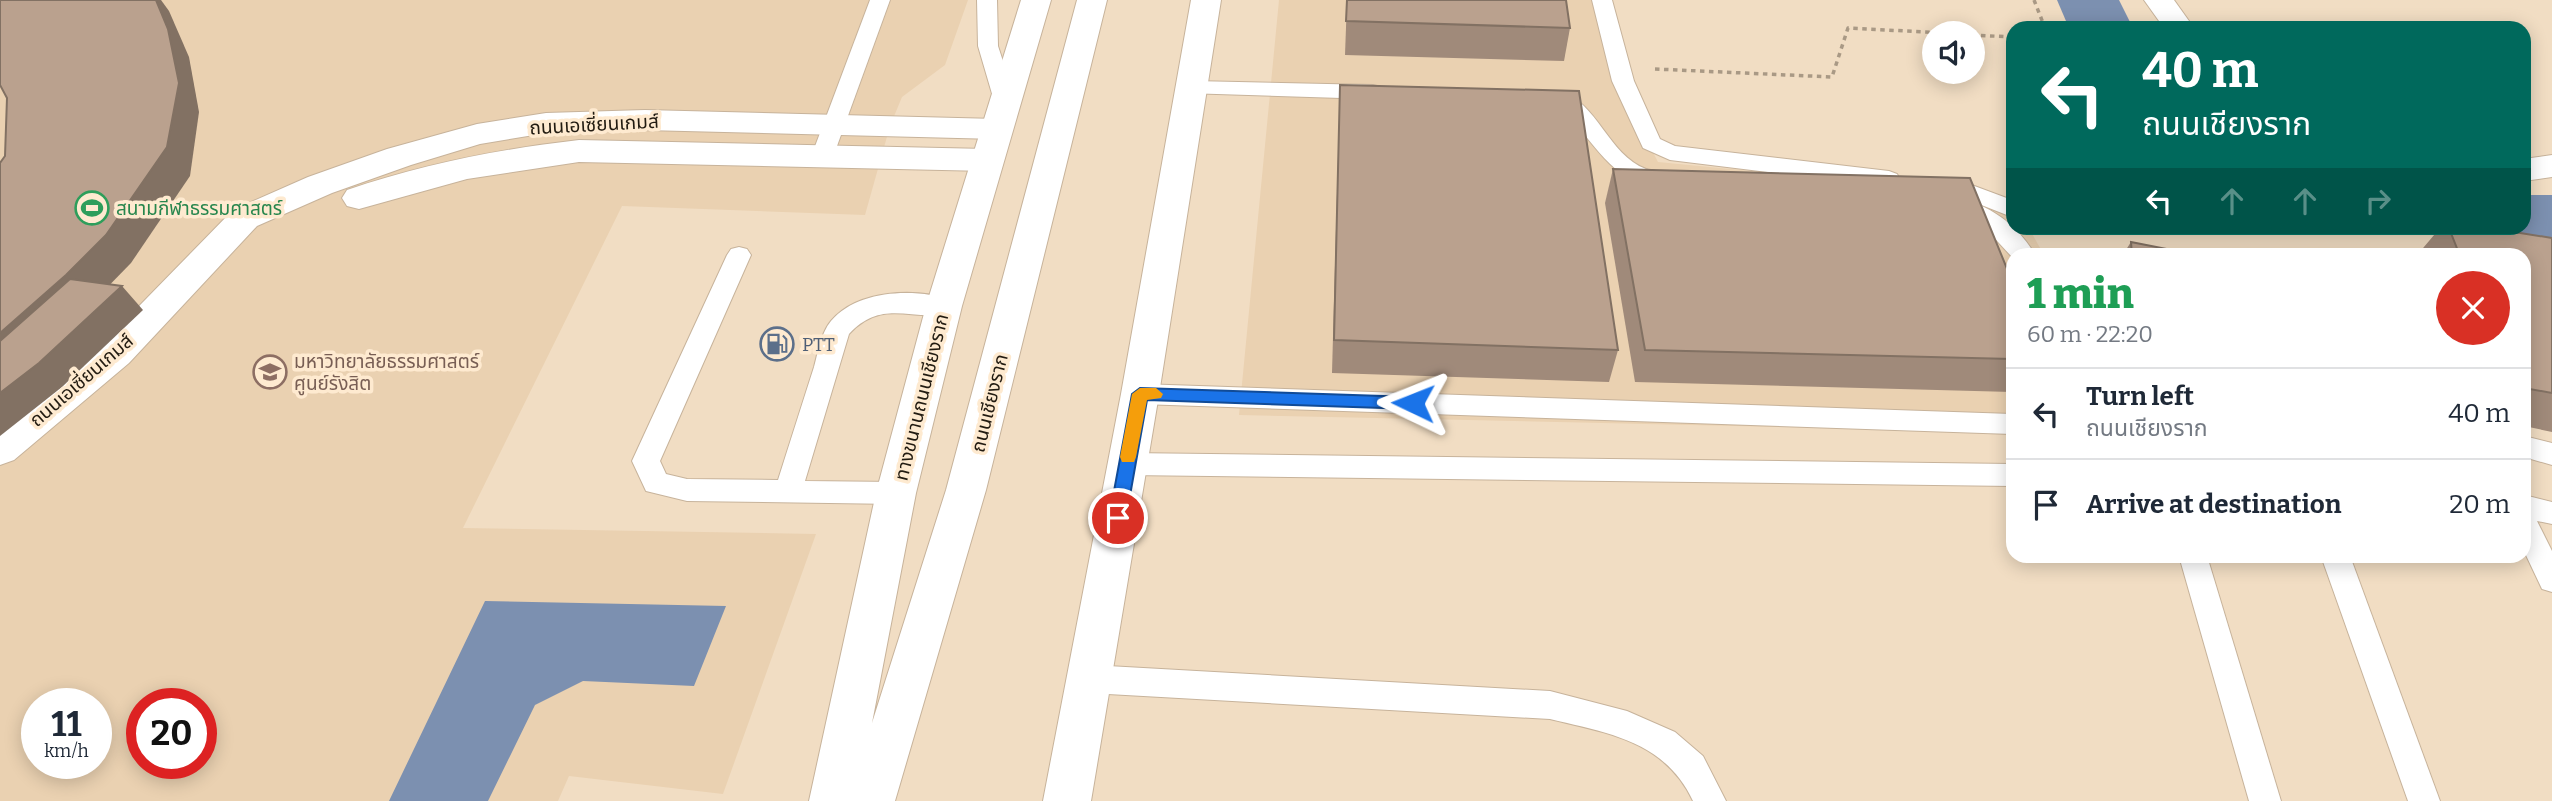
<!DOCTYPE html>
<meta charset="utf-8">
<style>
:root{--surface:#fff;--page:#f2f2f3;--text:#1f2937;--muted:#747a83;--line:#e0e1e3}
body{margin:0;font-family:Bitter,"Noto Sans Thai",serif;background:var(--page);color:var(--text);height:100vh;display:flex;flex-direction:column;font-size:26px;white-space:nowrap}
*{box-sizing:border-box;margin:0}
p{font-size:23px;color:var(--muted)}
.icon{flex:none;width:38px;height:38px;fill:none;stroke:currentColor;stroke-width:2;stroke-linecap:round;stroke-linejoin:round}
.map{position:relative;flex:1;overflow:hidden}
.drawer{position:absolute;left:2006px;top:248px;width:525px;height:315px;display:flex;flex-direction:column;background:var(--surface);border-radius:21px;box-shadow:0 4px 18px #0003}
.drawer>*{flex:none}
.banner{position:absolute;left:2006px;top:21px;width:525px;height:214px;border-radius:21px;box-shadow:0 4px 18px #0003;background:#00695c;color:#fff;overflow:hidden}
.controls{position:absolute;left:1922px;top:21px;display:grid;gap:14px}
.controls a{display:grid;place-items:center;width:63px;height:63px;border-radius:50%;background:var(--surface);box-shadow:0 4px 18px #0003;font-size:35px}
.speed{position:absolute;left:21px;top:688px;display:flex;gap:14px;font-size:35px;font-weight:700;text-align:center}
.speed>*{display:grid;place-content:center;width:91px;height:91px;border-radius:50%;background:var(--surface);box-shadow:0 4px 18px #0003;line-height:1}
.speed small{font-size:18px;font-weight:400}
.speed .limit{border:10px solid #d22;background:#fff;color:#111}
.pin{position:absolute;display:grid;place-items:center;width:60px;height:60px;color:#fff;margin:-30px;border:4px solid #fff;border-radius:50%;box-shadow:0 2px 7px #0007}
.me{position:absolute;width:77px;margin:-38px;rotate:272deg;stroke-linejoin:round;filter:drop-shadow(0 0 5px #0008)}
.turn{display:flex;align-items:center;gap:24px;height:147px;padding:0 21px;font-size:32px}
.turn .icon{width:91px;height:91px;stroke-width:2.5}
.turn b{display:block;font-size:49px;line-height:60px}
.lanes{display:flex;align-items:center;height:66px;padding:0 21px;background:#0003;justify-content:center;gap:35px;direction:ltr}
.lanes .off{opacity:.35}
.round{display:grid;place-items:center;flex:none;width:74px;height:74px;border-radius:37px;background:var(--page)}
.overview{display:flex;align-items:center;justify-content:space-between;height:119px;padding:0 21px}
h1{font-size:42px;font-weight:800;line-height:52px;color:#1e9e55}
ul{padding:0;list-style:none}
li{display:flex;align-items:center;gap:21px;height:91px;padding:0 21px;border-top:2px solid var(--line)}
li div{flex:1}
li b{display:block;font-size:26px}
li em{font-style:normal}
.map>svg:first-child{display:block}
.built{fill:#ead1b1;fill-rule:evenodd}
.water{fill:#7c90b0}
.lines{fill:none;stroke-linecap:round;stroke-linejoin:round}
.river{fill:#7c90b0;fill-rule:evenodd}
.lane-casing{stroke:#c7b39b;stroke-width:2}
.street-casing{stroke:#c7b39b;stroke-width:2}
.secondary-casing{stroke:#c7b39b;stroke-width:2}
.path{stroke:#a99985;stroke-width:3.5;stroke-dasharray:4.5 4.5;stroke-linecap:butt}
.lane{fill:#fff;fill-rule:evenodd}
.street{fill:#fff;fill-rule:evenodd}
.secondary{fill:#fff;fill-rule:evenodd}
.wall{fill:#a08a7a}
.shaded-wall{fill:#827163}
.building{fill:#baa18e;stroke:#827163;stroke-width:2}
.route{fill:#1a73e8;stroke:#114b97;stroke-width:2}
.slow{fill:#f59e0b}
.labels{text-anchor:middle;stroke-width:7;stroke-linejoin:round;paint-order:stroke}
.street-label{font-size:19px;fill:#221b11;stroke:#feead0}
.leisure-label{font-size:19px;fill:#27864d;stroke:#feead0;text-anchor:start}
.service-label{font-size:19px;fill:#4e5e75;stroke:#feead0;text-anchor:start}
.education-label{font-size:19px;fill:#785e54;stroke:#feead0;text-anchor:start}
</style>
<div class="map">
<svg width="2552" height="801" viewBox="0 0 2552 801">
<rect width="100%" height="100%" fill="#f1ddc3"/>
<g class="built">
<path d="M0 0H968L945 65 902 97 890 126 865 215 622 206 463 528 816 534 723 794 569 776 558 801H0ZM37 704H96V763H37ZM142 704H201V763H142Z"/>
<path d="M1279 0H1597L1617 83 1658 162 1960 191 2012 217V228H2029L2044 255 2012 256V432L1239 415Z"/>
</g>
<path class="water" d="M485 601 726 606 694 686 583 681 535 705 488 801H389Z"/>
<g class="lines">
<g class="river">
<path d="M2057 0H2119L2133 28H2069Z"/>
<path d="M2524 195H2552V245H2524L2498 238 2492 228H2524Z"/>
</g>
<defs>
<g id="lane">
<path d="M870 0H890L833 157 830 162 822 164 814 162 811 157Z"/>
<path d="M977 0H997L998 46 1017 104 1014 109H998L995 104 978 46Z"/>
<path d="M1592 0H1612L1634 81 1660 139 1675 146 1889 171 1897 174 1900 179 1897 184 1889 187 1670 160 1643 148 1612 81Z"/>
<path d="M1193 81 1373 85 1381 87 1384 92 1381 97 1373 99 1185 93 1182 88 1185 83Z"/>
<path d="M1559 91C1598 102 1608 155 1646 169 1655 172 1665 171 1674 174L1677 179 1674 184C1626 198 1599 150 1573 121 1565 112 1554 107 1548 98L1551 93Z"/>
<path d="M1969 184 2012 200V217L1961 197 1958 192 1961 187Z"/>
<path d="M1955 196C1991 206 2017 224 2036 256L2012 257 1986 229 1947 210 1943 204 1947 198Z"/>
<path d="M739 247 747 249 751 255 660 461 666 474 687 479 778 480C790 442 802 404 814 367 818 352 821 333 831 321 858 289 915 288 953 300L956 306 953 312C914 324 884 296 849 334L805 481 896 482 906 485 910 493 906 501 896 504 687 501 646 491 632 461 727 255 731 249Z"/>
<path d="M1140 384 2012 414V434L1140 404 1131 401 1127 394 1131 387Z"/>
<path d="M2524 436 2552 443V465L2524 457Z"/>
<path d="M1127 453 2012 464V486L1127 475 1117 472 1113 464 1117 456Z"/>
<path d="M2524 495 2552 502V524L2537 521 2552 551V592L2542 589 2524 551Z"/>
<path d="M2179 556H2207L2281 801H2249Z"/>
<path d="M2321 556H2350L2440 801H2408Z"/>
<path d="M1090 665 1550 691 1627 711 1675 732 1703 756 1726 801H1693C1665 741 1608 733 1550 719L1090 693 1079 689 1075 679 1079 669Z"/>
</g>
<g id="street">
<path d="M2144 0H2174L2194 28H2164Z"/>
<path d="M645 110 997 119 1008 122 1013 129 1008 136 997 139 645 130 546 133 480 144 411 165 332 193 257 226 129 363 14 460 0 465V427L103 343 233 210 308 177 387 149 477 124 546 113Z"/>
<path d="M579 140 987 149 999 152 1003 160 999 168 987 171 579 162 467 179 359 209 347 206 342 198 347 190C423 164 500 149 579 140Z"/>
<path d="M2552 155V177L2524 181V159Z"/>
</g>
<g id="secondary">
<path d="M1021 0H1051L962 306 916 493 872 723 946 490 1077 0H1107L986 490 895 801H809L876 493 926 306Z"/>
<path d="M1191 0H1221L1159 394 1091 801H1043L1121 394Z"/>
</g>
</defs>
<use href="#lane" class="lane-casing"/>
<use href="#street" class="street-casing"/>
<use href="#secondary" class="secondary-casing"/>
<g class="path">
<path d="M2034 0 2045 28"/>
<path d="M1972 35 2012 37"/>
<path d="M1655 69 1832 77 1848 28 1944 33"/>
</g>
<use href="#lane" class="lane"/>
<use href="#street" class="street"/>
<use href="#secondary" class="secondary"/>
</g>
<g class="wall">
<path d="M1347 0 1570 28 1564 61 1345 55Z"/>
<path d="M1340 85 1618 350 1609 382 1332 373Z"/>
<path d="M1613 169 2012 281V392L1635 382 1605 203Z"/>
<path d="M2440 228H2489L2552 238V432L2524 426V256H2419L2418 254Z"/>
<path d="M2131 242 2202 256H2122Z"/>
</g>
<g class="shaded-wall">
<path d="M156 0H161L169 11 189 57 199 112 190 176 131 263 92 303 0 384V333Z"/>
<path d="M122 286 143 310 62 387 0 436V393Z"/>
</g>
<g class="building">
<path d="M0 0H156L168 29 179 83 167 147 106 235 66 275 0 333V163L5 156 7 98 0 85Z"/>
<path d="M1347 0H1566L1570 28 1346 21Z"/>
<path d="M1340 85 1579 91 1618 350 1334 340Z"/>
<path d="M1613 169 1970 178 2012 281V359L1645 350Z"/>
<path d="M2449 228H2489L2552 238V393L2524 388V256H2460Z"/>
<path d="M2131 242 2202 256H2132Z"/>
<path d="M70 279 122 286 39 363 0 393V341Z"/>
</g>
<path class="route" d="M1140 388 1413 397 1421 403 1413 409 1147 400 1126 518 1124 523H1112L1109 518 1132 394Z"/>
<path class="slow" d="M1140 388H1156L1163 394 1161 398 1147 400 1136 457 1134 462H1122L1120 457 1132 394Z"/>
<defs>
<symbol id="stadium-ring" viewBox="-11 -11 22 22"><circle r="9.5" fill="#feead0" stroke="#2e9e5b" stroke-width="1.5"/><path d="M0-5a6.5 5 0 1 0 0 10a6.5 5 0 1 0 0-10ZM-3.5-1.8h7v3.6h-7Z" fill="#2e9e5b"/></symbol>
<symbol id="fuel-ring" viewBox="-11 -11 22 22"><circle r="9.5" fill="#feead0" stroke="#5c6f8a" stroke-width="1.5"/><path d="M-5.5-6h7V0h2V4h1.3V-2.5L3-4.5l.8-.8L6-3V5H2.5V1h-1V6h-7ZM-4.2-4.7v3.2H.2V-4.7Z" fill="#5c6f8a"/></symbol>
<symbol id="university-ring" viewBox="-11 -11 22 22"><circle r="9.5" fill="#feead0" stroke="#8d6e63" stroke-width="1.5"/><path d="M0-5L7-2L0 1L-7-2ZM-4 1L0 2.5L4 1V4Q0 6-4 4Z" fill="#8d6e63"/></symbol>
</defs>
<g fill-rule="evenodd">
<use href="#stadium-ring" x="73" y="189" width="38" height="38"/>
<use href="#fuel-ring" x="758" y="325" width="38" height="38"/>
<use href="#university-ring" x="251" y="353" width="38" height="38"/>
</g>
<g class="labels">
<g class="street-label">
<text transform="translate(594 124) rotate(-3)" y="7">ถนนเอเซี่ยนเกมส์</text>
<text transform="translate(81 380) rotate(-41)" y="7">ถนนเอเซี่ยนเกมส์</text>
<text transform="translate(921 397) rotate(-76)" y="7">ทางขนานถนนเชียงราก</text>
<text transform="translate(989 403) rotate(-76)" y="7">ถนนเชียงราก</text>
</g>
<g class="leisure-label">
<text x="116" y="215">สนามกีฬาธรรมศาสตร์</text>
</g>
<g class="service-label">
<text x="802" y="351">PTT</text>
</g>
<g class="education-label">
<text x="294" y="368">มหาวิทยาลัยธรรมศาสตร์<tspan x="294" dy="22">ศูนย์รังสิต</tspan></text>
</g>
</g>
</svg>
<div class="controls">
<a><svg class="icon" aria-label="sound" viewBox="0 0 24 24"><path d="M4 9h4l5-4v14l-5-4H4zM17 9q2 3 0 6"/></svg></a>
</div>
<div class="speed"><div>11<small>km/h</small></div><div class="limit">20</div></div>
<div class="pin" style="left:1118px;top:518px;background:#d93025"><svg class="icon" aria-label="arrive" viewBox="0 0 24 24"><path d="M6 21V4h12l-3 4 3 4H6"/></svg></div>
<svg class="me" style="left:1413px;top:403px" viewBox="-20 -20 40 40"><path d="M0-17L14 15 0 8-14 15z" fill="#1a73e8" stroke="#fff" stroke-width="4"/></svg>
<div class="banner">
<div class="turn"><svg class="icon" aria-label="left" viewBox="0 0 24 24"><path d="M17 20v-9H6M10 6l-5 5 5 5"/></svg><div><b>40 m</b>ถนนเชียงราก</div></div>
<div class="lanes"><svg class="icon" aria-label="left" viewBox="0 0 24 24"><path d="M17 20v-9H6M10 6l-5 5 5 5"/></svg><svg class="icon off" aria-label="ahead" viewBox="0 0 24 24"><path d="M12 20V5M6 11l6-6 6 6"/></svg><svg class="icon off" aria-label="ahead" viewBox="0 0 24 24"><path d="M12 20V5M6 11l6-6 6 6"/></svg><svg class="icon off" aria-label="right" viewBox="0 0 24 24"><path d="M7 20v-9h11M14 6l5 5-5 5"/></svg></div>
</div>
<section class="drawer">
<div class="overview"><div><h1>1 min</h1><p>60 m · 22:20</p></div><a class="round" style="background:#d93025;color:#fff"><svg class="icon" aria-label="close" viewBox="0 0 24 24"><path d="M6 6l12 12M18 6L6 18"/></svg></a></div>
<ul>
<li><svg class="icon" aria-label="left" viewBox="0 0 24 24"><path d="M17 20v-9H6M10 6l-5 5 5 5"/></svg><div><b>Turn left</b><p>ถนนเชียงราก</p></div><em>40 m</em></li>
<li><svg class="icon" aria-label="arrive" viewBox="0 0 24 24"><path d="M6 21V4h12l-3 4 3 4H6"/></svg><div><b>Arrive at destination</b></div><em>20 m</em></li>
</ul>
</section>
</div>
